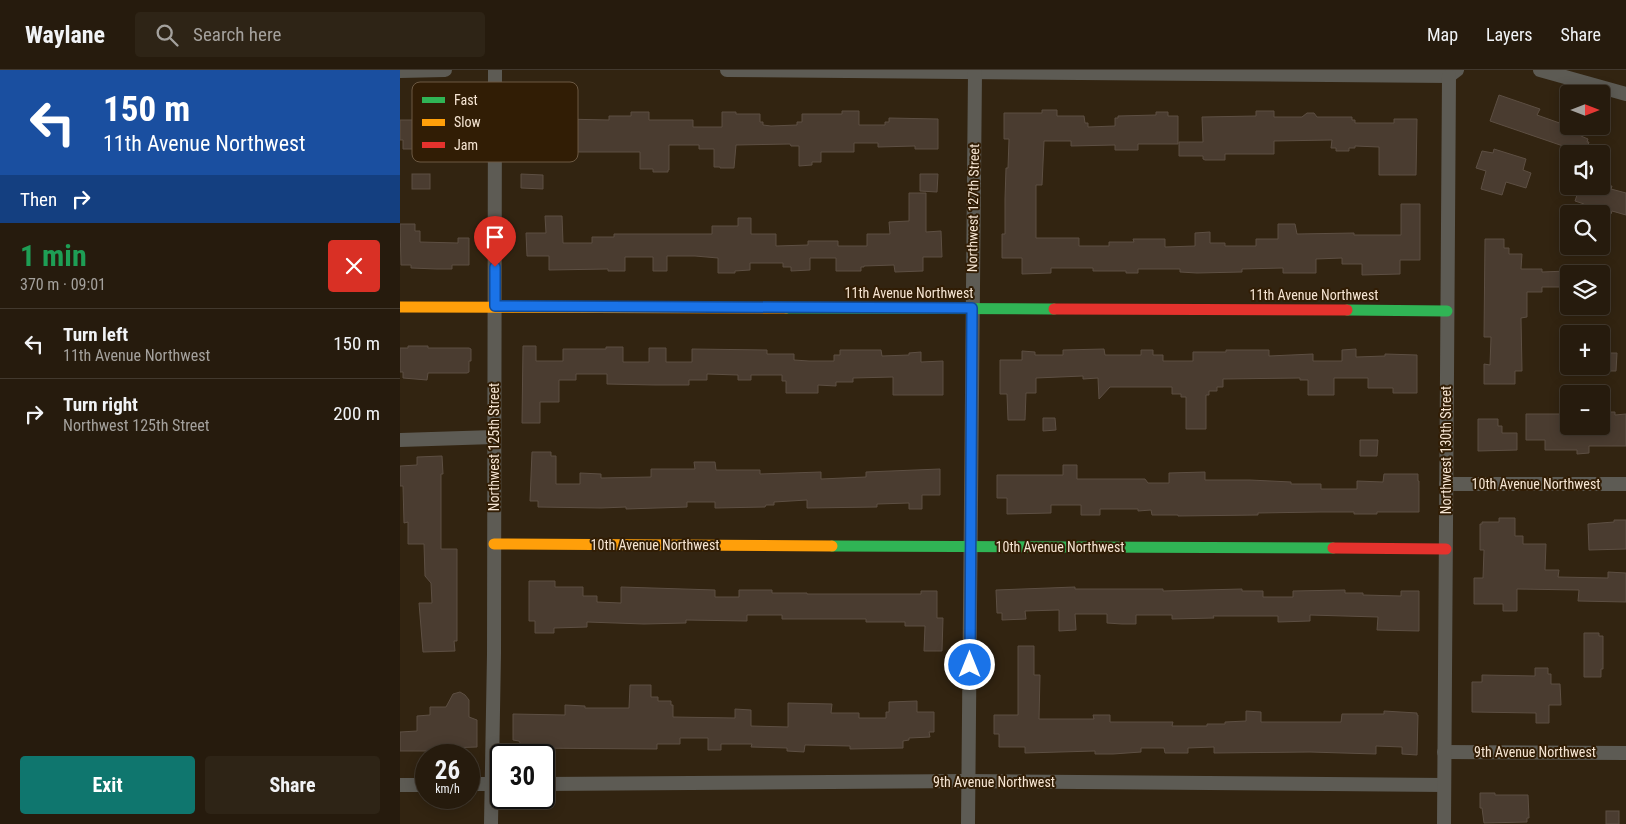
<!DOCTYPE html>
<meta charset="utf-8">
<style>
:root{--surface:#261b0d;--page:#2e2416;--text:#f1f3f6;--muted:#a4a19d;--line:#42392e;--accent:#0f766e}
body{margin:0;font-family:"Roboto Condensed",sans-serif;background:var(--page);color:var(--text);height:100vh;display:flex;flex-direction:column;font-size:19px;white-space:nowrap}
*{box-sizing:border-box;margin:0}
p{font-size:16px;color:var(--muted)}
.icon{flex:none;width:28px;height:28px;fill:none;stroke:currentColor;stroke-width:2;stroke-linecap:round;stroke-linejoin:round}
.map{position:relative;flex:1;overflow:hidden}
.drawer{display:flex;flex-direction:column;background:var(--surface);width:400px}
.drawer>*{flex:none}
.top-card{background:#1a4fa0;color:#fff;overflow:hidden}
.needle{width:32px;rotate:90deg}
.buttons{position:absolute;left:1160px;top:15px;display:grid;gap:10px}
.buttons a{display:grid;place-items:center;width:50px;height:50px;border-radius:5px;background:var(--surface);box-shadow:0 2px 12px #0003,0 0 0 1px var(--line);font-size:25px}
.speed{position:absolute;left:15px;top:674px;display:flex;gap:10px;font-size:25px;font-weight:700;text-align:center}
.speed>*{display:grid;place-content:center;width:65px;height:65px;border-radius:50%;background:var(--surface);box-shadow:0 2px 12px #0003,0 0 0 1px var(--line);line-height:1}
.speed small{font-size:12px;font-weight:400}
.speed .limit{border:2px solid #111;border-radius:8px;background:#fff;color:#111}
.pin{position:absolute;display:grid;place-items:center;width:42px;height:42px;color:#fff;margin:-51px -21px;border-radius:50% 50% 50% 0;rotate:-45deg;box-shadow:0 0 5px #0007}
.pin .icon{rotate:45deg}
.me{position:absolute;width:55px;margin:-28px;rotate:0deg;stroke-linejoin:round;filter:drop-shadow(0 0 4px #0008)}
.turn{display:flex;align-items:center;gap:18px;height:105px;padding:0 20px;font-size:22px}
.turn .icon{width:65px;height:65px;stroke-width:2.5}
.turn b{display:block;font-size:35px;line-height:42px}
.then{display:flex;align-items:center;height:48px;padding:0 20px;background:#0003;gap:10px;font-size:19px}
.round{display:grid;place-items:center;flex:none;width:52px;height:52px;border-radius:5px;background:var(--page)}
.summary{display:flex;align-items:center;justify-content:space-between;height:85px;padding:0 20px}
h1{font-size:30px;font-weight:700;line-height:38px;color:#1e9e55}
.action{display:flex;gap:10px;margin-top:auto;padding:10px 20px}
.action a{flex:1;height:58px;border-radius:5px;background:var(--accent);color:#fff;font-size:20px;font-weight:700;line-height:58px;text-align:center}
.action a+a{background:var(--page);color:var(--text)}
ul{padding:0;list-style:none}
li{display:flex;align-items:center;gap:15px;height:70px;padding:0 20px;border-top:1px solid var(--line)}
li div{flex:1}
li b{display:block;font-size:19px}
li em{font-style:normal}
header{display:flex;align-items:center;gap:30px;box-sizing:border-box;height:70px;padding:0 25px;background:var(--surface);border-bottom:1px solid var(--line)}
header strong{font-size:24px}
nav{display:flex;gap:28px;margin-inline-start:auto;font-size:18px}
.search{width:350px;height:45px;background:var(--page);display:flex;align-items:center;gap:12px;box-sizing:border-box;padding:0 18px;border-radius:5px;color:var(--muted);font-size:19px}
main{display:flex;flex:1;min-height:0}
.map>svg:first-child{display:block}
.building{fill:#4a3c30;stroke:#5d4f43}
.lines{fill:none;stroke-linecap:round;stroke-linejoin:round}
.street{stroke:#5d5b54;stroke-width:14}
.fast{stroke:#30b455;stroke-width:11}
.slow{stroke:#ff9f0a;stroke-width:11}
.jam{stroke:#e5322d;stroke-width:11}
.route-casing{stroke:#114b97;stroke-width:12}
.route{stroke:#1a73e8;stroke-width:9}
.labels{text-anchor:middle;stroke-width:4;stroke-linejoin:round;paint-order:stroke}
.street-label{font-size:14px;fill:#f6e5d3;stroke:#311d05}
.key{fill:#311d05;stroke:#6c5943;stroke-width:1}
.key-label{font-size:14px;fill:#f6e5d3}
</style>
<header>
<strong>Waylane</strong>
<div class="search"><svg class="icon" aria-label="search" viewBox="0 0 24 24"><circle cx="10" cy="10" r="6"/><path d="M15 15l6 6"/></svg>Search here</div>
<nav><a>Map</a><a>Layers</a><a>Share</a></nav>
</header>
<main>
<section class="drawer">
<div class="top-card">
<div class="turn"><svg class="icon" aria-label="left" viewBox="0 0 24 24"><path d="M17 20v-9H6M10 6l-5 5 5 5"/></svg><div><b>150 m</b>11th Avenue Northwest</div></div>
<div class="then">Then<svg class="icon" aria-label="right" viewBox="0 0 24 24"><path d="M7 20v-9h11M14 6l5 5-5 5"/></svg></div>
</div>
<div class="summary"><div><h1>1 min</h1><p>370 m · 09:01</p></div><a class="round" style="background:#d93025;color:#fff"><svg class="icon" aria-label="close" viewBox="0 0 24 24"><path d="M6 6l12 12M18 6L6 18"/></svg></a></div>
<ul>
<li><svg class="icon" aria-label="left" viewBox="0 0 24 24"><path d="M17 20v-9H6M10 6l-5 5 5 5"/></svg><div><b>Turn left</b><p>11th Avenue Northwest</p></div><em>150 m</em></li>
<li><svg class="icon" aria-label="right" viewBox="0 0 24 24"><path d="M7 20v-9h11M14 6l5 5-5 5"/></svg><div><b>Turn right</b><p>Northwest 125th Street</p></div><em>200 m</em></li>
</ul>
<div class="action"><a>Exit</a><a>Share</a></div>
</section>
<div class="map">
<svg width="1226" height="754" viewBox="0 0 1226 754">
<rect width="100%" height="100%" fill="#322411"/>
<g class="building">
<path d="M1099 25 1140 39 1137 45 1182 61 1181 66 1188 69 1187 72H1189L1185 84H1161L1163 76 1090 51Z"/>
<path d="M642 40H657V46H684L685 53H688V57L715 56V48H718V46L756 45V42H768V46H778V74H738V80H715V75L671 76V71H644L642 115H636V168H679V176H709V172H734L733 169H765V177L795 176V163L810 162V173H825V176H856V169H878V154H895L897 164 954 163V165H1001V134H1020V190H1000V204L962 205V194H942V188L916 189V203H883V198L842 199V202L797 203 780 202V199H738V203H726V201H693V198H651V203L622 204V188H602V164H605V129L606 98H608L609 69H604V43H642Z"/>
<path d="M126 41H162V49L209 50V46H231V42H249V50H293V57H322V42H336V44H360V52H363V55L371 56 397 55V52H402V44H442V41H459V55H485V52H489V48L538 49V79H515V76L478 77V73H454V82H421V92H412V95L399 96V76H391L390 74 336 75 334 98H320V97H314V79H299V75H269V100H268V102H253V99H240V82H175V77H126Z"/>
<path d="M856 41H874V47H902L907 43H914L917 47H952V50H955V53H994V49H1017L1016 105H979V77L955 76V78H949V81H936V78H931L932 70 874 71V84H825V90H805L803 89V86H779V72H803L802 47 856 46Z"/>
<path d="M36 42H52V46H68V49H70L71 71H52L48 67H27V70H15V79H3V70H0V50H33L36 49Z"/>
<path d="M1094 79 1126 89 1123 100 1131 103 1126 118 1106 112 1102 125 1081 119 1086 101 1076 98 1082 81 1093 83Z"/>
<rect x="12" y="104" width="18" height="15"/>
<path d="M121 104 143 105V119L121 118Z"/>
<path d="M520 104H538L537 122 520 121Z"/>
<path d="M1180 116H1212L1211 119 1226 123V145L1212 141 1211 144H1181L1184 134 1175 131Z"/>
<path d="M509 123H526V162L541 161 542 187H523V201L495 202 494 195 464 196V197H461V201H436V188H410V200L391 201V197H383V193H350V200L335 201V203H318V188L295 186H267V201H253V187H225V201H208V199L149 200V186H127L126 163H146L145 146H162L163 173H192V167H214V164H312V156H338V148H351V164H376V176L408 175V171H438V176H467V164H490L489 152 509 151Z"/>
<path d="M0 154H15V161H20V172L58 173V168H69V195H52V199H37L11 198V195H1Z"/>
<path d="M1085 169H1104V178H1109V184H1122L1121 199H1142V202L1167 201V217H1142V222H1127V247L1121 248 1122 301H1115V314H1084V294L1090 295 1091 267H1084Z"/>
<path d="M8 276H28V278H69L71 279V291H69V302L67 303H28L27 310 3 308V302H0V278H8Z"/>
<path d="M123 276H136V291H163V279H206V277H223V292H249V278H266V292H292V279L367 280V284H394V290L409 291H434V285H440V280H481L482 286 509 285V283L521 282V292L543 291V325H493V307L453 308V312H436V316L418 315V323H386V311H382V305H351V310H338V305L307 304V310H289V315H255L207 314V304H176V310H159V332H140V353H122Z"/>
<path d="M704 279 705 285H741V280H753V285H763V291H793V282H826V280H869V286L913 284V291H942V280L956 279V287L985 286V284L1017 285V323H993V318H968V308H934V325H908V310H900V308L823 309V317H817V321H809V325H806V359H786V327H781V324H772V317H710L699 329 698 308 683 309V306L636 308V323H626L625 350H608L607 324H600V290H622V281L635 282V285H663V280Z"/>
<path d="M1205 283H1217L1216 301H1204Z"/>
<path d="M1201 342H1215V345L1226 344V376H1189V383L1177 384V380H1145V370H1126V344H1163V356H1201Z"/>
<path d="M643 348H655L656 360 643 361Z"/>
<path d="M1078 349H1098V356H1102V363H1117V380L1078 381Z"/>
<path d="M960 370H978L977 386H960Z"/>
<path d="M132 382H151V386H156V414H180V403L201 404V408L251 407V399H295L294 392H315L316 400H360V404L421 402V409L466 407V402L540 399V425H522V439H509V433L477 434V437L407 438V430L374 432V435H366L365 437 315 438V432H287V437L226 439V437L201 438 138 437V431H130Z"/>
<path d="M42 386 43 404H41V479H57V571H54L55 581 23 582 19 533H32L31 513 25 506 24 474H8V452L4 453 3 416H0V396L17 395V387Z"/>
<path d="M663 395H677V409H745L748 413H769V403L805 402V410H850L891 412V414H921V419H957V411L983 412 984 404H1018V411H1019V442H977V444H954V442H920L858 443V445L778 446V445H752L751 440 738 441V439H700V445H681V435H651V443L607 444V428H597V405H663Z"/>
<path d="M1099 448H1115V466H1123V474H1146L1145 500H1159L1158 507 1208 508V502L1226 503V532L1178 531 1179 520 1117 519V541H1103V534H1074V508H1083L1084 480H1080V454H1082V452H1099Z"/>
<path d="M1214 450H1226V479L1189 480 1188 454 1214 452Z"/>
<path d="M129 511H155V517H183V526H197V532L221 533V517L315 520V527H339V520H372V523H407V524H521V521H537V548H543L542 581H524L525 556H505V552H466V549H382V545H347V551L286 550V553L244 554 187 552V557L154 558V563H135V551H129Z"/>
<path d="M675 517V519H763V521L842 519V521H863V527H893V521L945 520V523H963V525L1001 526V521H1019V561L977 560 978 547 910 545V551L878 552V546H813L814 548 772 549V545H736V554H722L707 553V544H675L676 560 659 561V540L625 541 626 549 602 550V543H597L596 520Z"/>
<path d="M1184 563H1199V566H1203V599H1201V607H1184Z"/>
<path d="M618 576H634V605H640L639 649H694L693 645H710V652H773L772 656H807V654H825V652L846 651V641L861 642V652H941L942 644H984V641L1017 643V645H1018L1017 685 1002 684V677L976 676V684L910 682 814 683V677L788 678V683H765L764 678H741V682L713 684H695V681L625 683V677H599V664H594V645H618Z"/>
<path d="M1135 598H1148V604H1151V614H1160L1161 635H1149V653H1136V643L1072 642V612H1082V605L1135 606Z"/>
<path d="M230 615H251V627H258V631H271V635H273V647L335 648V639L351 640V656L388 657V633L432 634 431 643H459V648H486V642H489V632L517 631V642H534V662H529L530 667 509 668V670L503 671V678L450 679V676L405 675 404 682 387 681V678L351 677 352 674H321V680H308V668H280V674H257V679L123 678 119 671 113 670V644L165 645V635L185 636V638H229Z"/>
<path d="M60 622 65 625 69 630V647L77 650V677L45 678V681H0V662L17 661V646L30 645V637H46L53 624Z"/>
<path d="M1080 723H1095V725H1128L1129 748H1127V752L1084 753 1082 738H1080Z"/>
<rect x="1206" y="741" width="13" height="13"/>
</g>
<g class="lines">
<g class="street">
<path d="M327 0 1049 6 1057 0"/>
<path d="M1140 0 1226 24"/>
<path d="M0 1 45 0"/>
<path d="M0 370 94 367"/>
<path d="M1046 414H1226"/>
<path d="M1044 682 1226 683"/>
<path d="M69 714H101"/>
<path d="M144 714 568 711 1044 715"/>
<path d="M0 715H26"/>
<path d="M91 754 94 584 95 0"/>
<path d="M568 754 575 2"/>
<path d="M1044 754 1049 6"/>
</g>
<g class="fast">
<path d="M386 238 654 239"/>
<path d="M947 240 1047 241"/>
<path d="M432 476 933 478"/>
</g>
<g class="slow">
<path d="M0 237 386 238"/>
<path d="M94 474 432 476"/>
</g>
<g class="jam">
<path d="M654 239 947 240"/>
<path d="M933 478 1046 479"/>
</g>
</g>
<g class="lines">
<defs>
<path id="route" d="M95 197V236L572 238 570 595"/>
</defs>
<use href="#route" class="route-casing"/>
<use href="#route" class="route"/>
</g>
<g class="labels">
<g class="street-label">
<text transform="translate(573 138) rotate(-89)" y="5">Northwest 127th Street</text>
<text x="509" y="228">11th Avenue Northwest</text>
<text x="914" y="230">11th Avenue Northwest</text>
<text transform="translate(94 377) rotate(-90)" y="5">Northwest 125th Street</text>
<text transform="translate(1046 380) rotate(-90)" y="5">Northwest 130th Street</text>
<text x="1136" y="419">10th Avenue Northwest</text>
<text x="255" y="480">10th Avenue Northwest</text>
<text x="660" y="482">10th Avenue Northwest</text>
<text x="1135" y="687">9th Avenue Northwest</text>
<text x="594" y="717">9th Avenue Northwest</text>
</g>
</g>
<rect x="12" y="12" width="166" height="80" rx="8" class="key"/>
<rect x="22" y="27" width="23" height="6" fill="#30b455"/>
<rect x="22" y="49" width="23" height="7" fill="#ff9f0a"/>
<rect x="22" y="72" width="23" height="6" fill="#e5322d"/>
<g class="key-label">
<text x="54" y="35">Fast</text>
<text x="54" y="57">Slow</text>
<text x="54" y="80">Jam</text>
</g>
</svg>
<div class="buttons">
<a><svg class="needle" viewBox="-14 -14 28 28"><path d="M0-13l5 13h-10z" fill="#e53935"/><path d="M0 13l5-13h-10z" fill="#a4a19d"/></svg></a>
<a><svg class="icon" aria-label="sound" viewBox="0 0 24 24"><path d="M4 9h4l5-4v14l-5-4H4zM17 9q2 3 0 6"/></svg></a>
<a><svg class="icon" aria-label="search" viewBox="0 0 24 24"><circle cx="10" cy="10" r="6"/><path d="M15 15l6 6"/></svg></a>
<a><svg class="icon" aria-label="layers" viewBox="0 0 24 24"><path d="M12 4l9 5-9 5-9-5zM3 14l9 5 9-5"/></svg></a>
<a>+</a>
<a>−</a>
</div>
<div class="speed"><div>26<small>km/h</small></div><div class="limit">30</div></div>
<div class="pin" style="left:95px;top:197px;background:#d93025"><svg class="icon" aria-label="arrive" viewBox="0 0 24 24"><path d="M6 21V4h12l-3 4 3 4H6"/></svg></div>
<svg class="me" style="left:570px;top:595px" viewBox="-20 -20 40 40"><circle r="17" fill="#1a73e8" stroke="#fff" stroke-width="3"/><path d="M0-11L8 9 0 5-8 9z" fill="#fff"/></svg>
</div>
</main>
